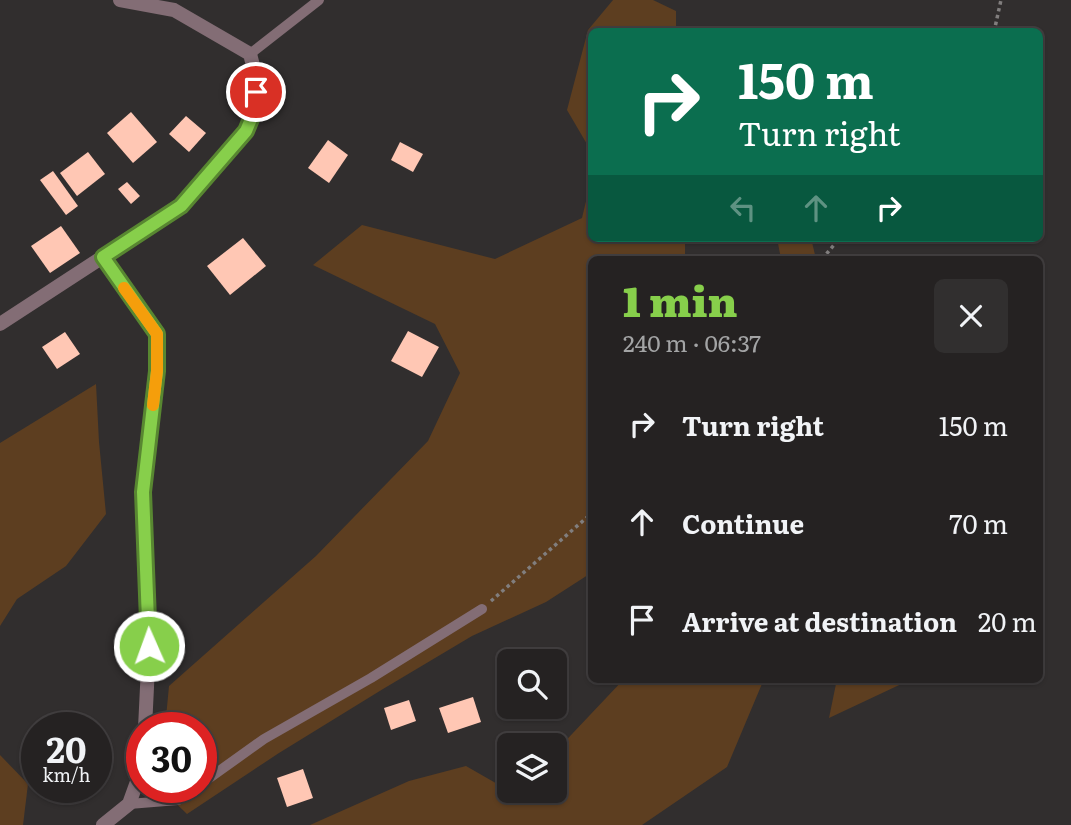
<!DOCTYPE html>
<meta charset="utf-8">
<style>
:root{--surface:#252222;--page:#312f2f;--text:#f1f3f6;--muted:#a3a4a5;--line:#423f40;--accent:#87cf4b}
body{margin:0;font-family:Literata,serif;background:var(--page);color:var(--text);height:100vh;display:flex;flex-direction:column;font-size:26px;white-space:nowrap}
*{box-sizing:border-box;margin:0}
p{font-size:23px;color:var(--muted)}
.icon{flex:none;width:38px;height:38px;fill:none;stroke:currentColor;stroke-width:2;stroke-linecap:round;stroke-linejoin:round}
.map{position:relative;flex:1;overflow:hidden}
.side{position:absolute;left:588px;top:256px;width:455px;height:427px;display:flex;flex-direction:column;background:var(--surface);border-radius:10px;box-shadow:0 2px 5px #0004,0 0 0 2px var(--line)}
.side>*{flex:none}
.guide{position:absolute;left:588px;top:28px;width:455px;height:214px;border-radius:10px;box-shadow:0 2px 5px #0004,0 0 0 2px var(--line);background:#0b6e4f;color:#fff;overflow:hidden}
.buttons{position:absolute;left:497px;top:649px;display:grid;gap:14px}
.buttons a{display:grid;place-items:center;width:70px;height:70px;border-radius:10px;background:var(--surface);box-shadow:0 2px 5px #0004,0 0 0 2px var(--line);font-size:35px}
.speed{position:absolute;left:21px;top:712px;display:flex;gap:14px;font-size:35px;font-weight:700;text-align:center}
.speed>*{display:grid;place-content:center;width:91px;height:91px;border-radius:50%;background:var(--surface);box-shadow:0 2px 5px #0004,0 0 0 2px var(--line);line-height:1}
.speed small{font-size:18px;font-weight:400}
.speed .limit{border:10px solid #d22;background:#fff;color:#111}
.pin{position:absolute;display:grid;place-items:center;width:60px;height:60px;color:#fff;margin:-30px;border:4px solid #fff;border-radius:50%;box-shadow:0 2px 7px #0007}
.me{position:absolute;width:77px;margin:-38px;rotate:358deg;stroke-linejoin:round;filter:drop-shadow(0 0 5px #0008)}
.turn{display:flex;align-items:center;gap:24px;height:147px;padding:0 35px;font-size:32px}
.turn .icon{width:91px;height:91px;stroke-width:2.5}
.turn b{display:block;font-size:49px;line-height:60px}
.lanes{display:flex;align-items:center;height:66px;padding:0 35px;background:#0003;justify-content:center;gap:35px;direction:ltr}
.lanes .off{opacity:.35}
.round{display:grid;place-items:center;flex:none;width:74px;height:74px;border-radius:10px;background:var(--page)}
.head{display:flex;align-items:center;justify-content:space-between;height:119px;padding:0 35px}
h1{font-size:42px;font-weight:800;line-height:52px;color:var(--accent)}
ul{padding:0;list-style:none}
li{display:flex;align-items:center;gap:21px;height:98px;padding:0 35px}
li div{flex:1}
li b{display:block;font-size:26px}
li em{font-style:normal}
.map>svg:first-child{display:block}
.green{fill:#5d3e20}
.building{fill:#ffc7b4}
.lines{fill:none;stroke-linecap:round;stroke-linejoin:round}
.path{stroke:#817e7e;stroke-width:3.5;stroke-dasharray:3.5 3.5;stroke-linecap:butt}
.lane{stroke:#836d75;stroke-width:10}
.street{stroke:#836d75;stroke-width:14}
.route-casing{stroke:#588731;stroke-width:18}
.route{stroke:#87cf4b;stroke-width:12}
.slow{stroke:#f59e0b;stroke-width:12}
</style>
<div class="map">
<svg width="1071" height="825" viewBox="0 0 1071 825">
<rect width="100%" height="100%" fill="#312e2e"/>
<g class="green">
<path d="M613 0H653L676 11V31L592 32 591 151 567 110 588 30Z"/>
<path d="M591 180 592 238H685V259H592L591 573 546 602 472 636 383 689 279 753 187 814 160 788H201V728H165L169 686 316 556 428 441 460 373 435 324 313 265 362 225 495 259 582 218Z"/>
<path d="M777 238H811L816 259H781Z"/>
<path d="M96 384 99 442 106 514 66 566 17 599 0 626V443Z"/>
<path d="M624 679H764L727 767 642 825H310L409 781 466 766 515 794 518 791H555V752Z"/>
<path d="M837 679H912L829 718Z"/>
<path d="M0 755 28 784 23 825H0Z"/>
</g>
<g class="building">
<path d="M131 112 157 142 133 163 107 133Z"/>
<path d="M186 116 206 133 189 152 169 134Z"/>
<path d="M328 140 348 155 329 183 308 168Z"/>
<path d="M400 142 423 154 413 172 391 160Z"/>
<path d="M88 152 105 174 77 196 60 173Z"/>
<path d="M53 171 78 206 66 215 40 180Z"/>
<path d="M127 182 140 196 131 204 118 189Z"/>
<path d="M61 226 80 253 50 273 31 246Z"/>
<path d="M243 238 266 266 230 295 207 266Z"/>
<path d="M408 331 439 347 422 377 391 361Z"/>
<path d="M65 332 80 354 57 369 42 347Z"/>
<path d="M473 697 481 722 448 733 439 708Z"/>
<path d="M409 700 416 721 391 730 384 708Z"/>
<path d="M303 769 313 798 287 807 277 778Z"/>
</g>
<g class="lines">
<g class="path">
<path d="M994 32 1001 0"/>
<path d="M822 259 840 238"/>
<path d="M491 601 592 513"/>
</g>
<g class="lane">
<path d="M250 54 319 0"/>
<path d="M201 784 264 739 371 678 482 609"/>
<path d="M129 804 178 800 196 788"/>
</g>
<g class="street">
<path d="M103 257 157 334V371L143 491 149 646 145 728"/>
<path d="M0 324 181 206 246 131 256 107V77L250 54 174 10 120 0"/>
<path d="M103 825 129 804 142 768"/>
</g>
</g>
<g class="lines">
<defs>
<path id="route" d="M149 646 143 492 157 371V334L103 257 181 206 246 131 256 107V92"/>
</defs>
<use href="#route" class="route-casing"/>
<use href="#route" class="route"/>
<path class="slow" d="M124 288 157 334V371L153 405"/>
</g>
</svg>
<div class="buttons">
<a><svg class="icon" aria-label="search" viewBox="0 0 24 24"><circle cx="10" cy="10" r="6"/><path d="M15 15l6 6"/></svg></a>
<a><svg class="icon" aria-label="layers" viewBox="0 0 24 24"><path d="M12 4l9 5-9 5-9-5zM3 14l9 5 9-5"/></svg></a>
</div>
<div class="speed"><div>20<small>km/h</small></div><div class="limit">30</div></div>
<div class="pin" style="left:256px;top:92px;background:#d93025"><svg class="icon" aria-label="arrive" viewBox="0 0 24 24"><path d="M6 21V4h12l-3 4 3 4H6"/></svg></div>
<svg class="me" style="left:149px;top:646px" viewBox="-20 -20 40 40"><circle r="17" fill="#87cf4b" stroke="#fff" stroke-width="3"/><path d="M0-11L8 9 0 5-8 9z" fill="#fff"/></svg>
<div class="guide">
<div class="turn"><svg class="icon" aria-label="right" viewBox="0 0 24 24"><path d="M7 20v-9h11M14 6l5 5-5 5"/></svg><div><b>150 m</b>Turn right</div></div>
<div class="lanes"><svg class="icon off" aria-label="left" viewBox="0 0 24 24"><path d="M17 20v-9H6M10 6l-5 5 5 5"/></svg><svg class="icon off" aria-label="ahead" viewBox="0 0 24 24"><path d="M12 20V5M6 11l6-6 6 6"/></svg><svg class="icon" aria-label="right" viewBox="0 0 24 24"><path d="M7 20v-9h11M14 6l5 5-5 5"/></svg></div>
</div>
<section class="side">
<div class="head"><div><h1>1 min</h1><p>240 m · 06:37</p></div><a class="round"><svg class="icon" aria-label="close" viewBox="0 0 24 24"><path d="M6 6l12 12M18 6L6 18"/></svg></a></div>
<ul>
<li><svg class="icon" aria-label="right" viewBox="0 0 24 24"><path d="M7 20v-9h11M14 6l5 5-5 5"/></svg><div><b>Turn right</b></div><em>150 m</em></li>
<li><svg class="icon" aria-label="ahead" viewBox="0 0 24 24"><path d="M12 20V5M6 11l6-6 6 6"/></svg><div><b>Continue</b></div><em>70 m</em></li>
<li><svg class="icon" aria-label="arrive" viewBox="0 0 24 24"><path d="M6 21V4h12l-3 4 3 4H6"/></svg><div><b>Arrive at destination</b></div><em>20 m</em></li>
</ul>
</section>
</div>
